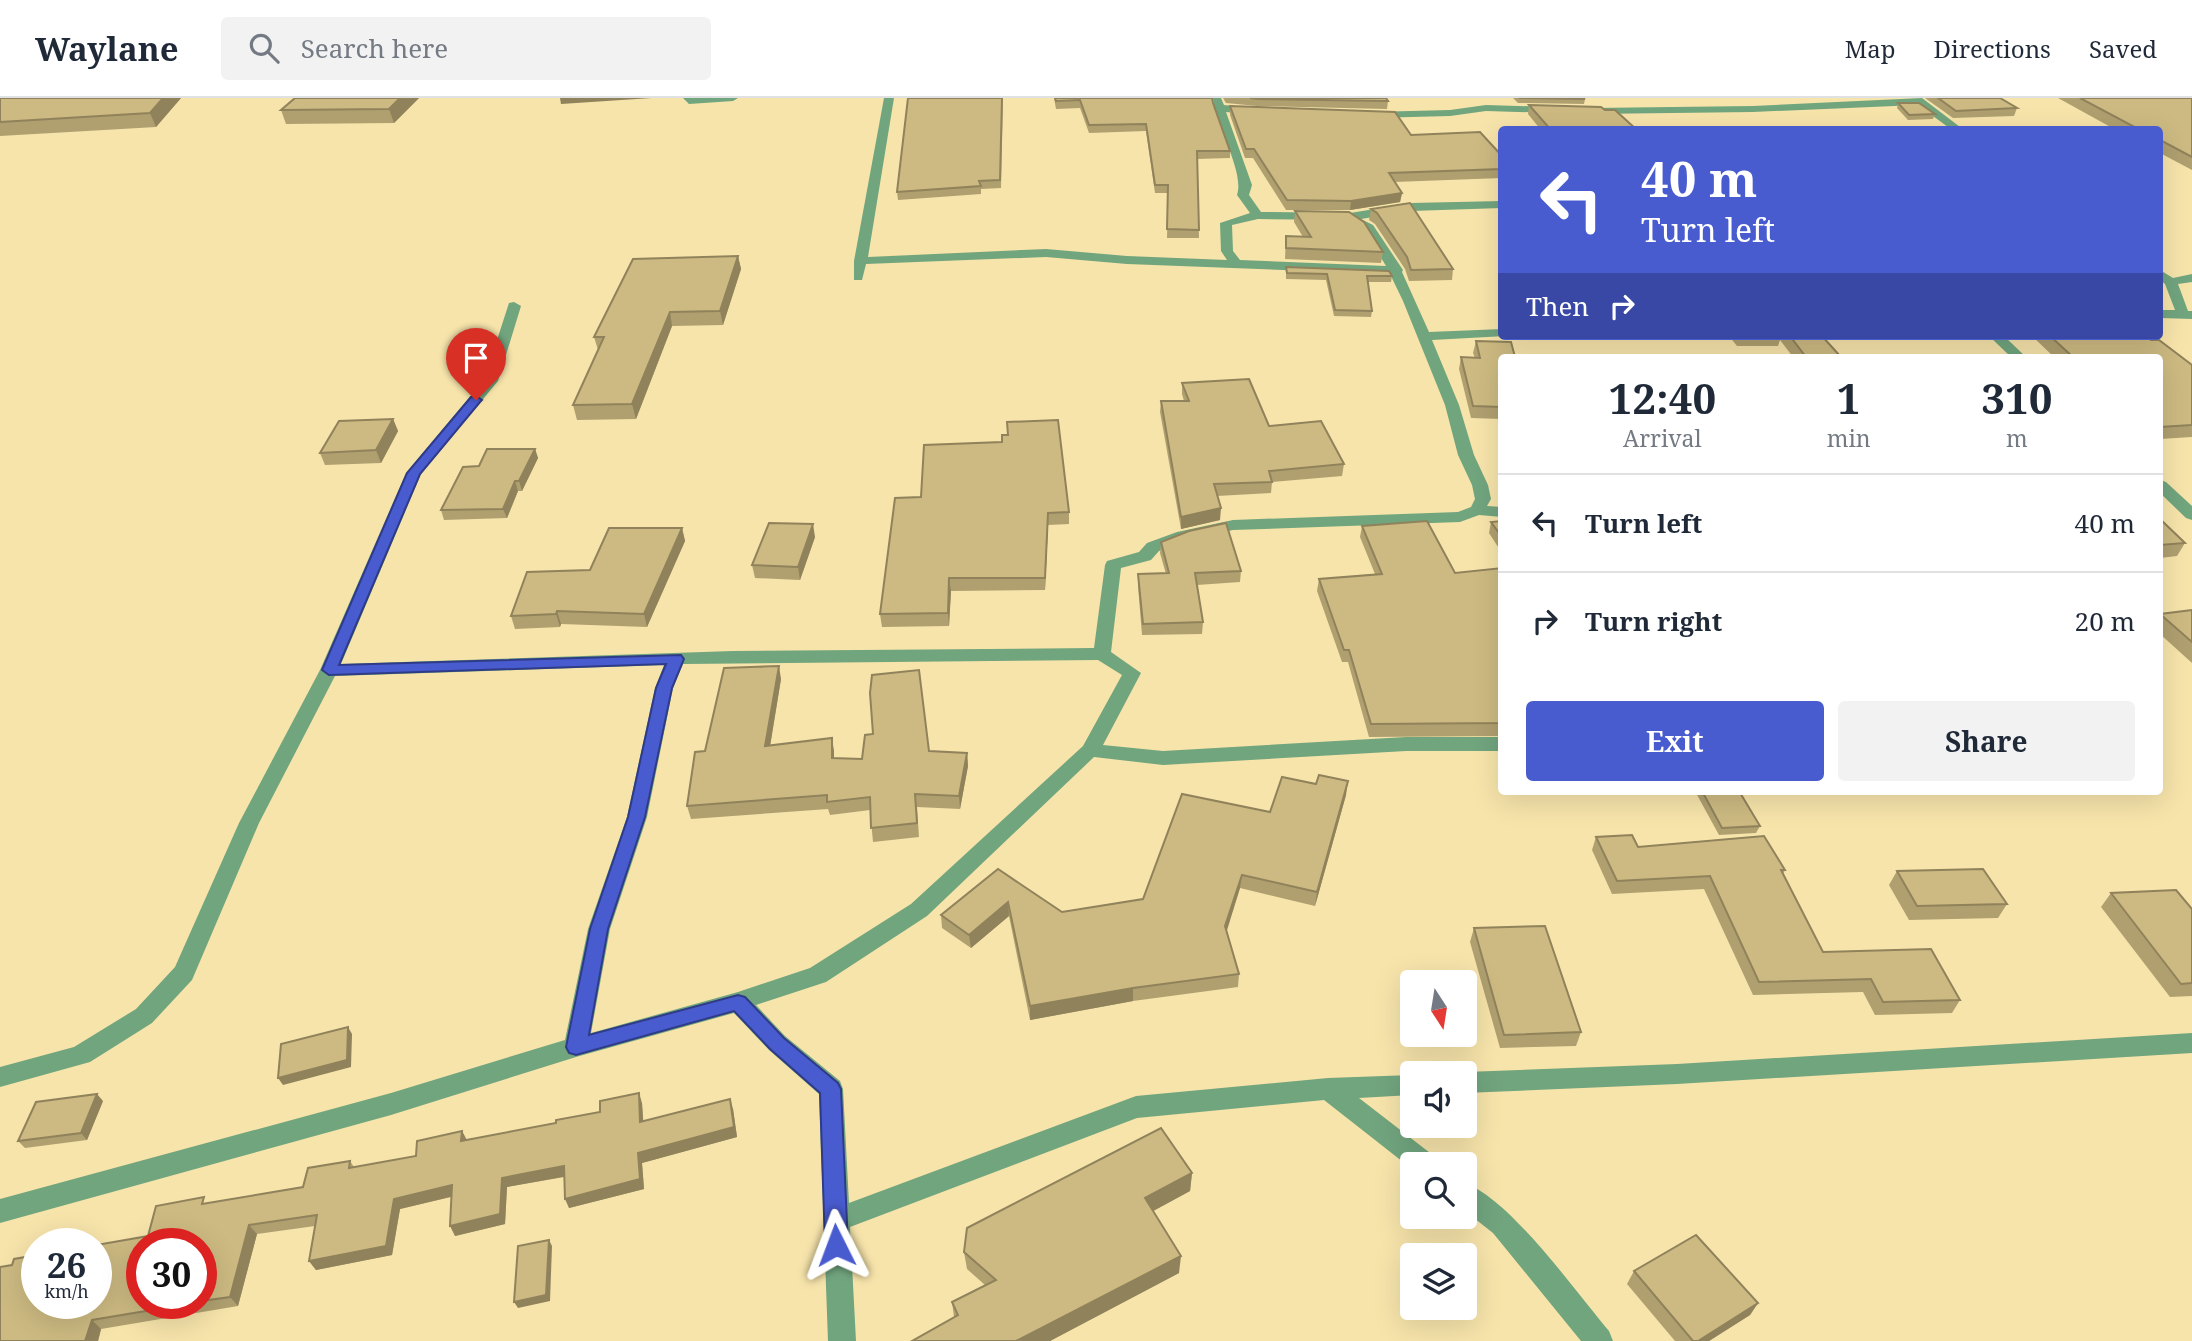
<!DOCTYPE html>
<style>
:root{--surface:#fff;--page:#f2f2f3;--text:#1f2937;--muted:#747a83;--line:#e0e1e3;--accent:#485bcf}
body{margin:0;font-family:"Noto Serif",serif;background:var(--page);color:var(--text);height:100vh;display:flex;flex-direction:column;font-size:26px;white-space:nowrap}
*{box-sizing:border-box;margin:0}
p{font-size:23px;color:var(--muted)}
.icon{flex:none;width:38px;height:38px;fill:none;stroke:currentColor;stroke-width:2;stroke-linecap:round;stroke-linejoin:round}
.map{position:relative;flex:1;overflow:hidden}
.details{position:absolute;left:1498px;top:256px;width:665px;height:441px;display:flex;flex-direction:column;background:var(--surface);border-radius:7px;box-shadow:0 7px 28px #0002}
.details>*{flex:none}
.top-card{position:absolute;left:1498px;top:28px;width:665px;height:214px;border-radius:7px;box-shadow:0 7px 28px #0002;background:#485bcf;color:#fff;overflow:hidden}
.needle{width:46px;rotate:168deg}
.tools{position:absolute;left:1400px;top:872px;display:grid;gap:14px}
.tools a{display:grid;place-items:center;width:77px;height:77px;border-radius:7px;background:var(--surface);box-shadow:0 7px 28px #0002;font-size:35px}
.speed{position:absolute;left:21px;top:1130px;display:flex;gap:14px;font-size:35px;font-weight:700;text-align:center}
.speed>*{display:grid;place-content:center;width:91px;height:91px;border-radius:50%;background:var(--surface);box-shadow:0 7px 28px #0002;line-height:1}
.speed small{font-size:18px;font-weight:400}
.speed .limit{border:10px solid #d22;background:#fff;color:#111}
.pin{position:absolute;display:grid;place-items:center;width:60px;height:60px;color:#fff;margin:-72px -30px;border-radius:50% 50% 50% 0;rotate:-45deg;box-shadow:0 0 7px #0007}
.pin .icon{rotate:45deg}
.me{position:absolute;width:77px;margin:-38px;rotate:357deg;stroke-linejoin:round;filter:drop-shadow(0 0 5px #0008)}
.turn{display:flex;align-items:center;gap:24px;height:147px;padding:0 28px;font-size:32px}
.turn .icon{width:91px;height:91px;stroke-width:2.5}
.turn b{display:block;font-size:49px;line-height:60px}
.then{display:flex;align-items:center;height:66px;padding:0 28px;background:#0003;gap:14px;font-size:26px}
.eta{display:flex;justify-content:space-evenly;align-items:center;height:119px;text-align:center}
.eta b{font-size:42px;font-weight:700;line-height:49px}
.primary-button{display:flex;gap:14px;margin-top:auto;padding:14px 28px}
.primary-button a{flex:1;height:80px;border-radius:7px;background:var(--accent);color:#fff;font-size:28px;font-weight:700;line-height:80px;text-align:center}
.primary-button a+a{background:var(--page);color:var(--text)}
ul{padding:0;list-style:none}
li{display:flex;align-items:center;gap:21px;height:98px;padding:0 28px;border-top:2px solid var(--line)}
li div{flex:1}
li b{display:block;font-size:26px}
li em{font-style:normal}
header{display:flex;align-items:center;gap:42px;box-sizing:border-box;height:98px;padding:0 35px;background:var(--surface);border-bottom:2px solid var(--line)}
header strong{font-size:33px}
nav{display:flex;gap:38px;margin-inline-start:auto;font-size:24px}
.search{width:490px;height:63px;background:var(--page);display:flex;align-items:center;gap:18px;box-sizing:border-box;padding:0 24px;border-radius:7px;color:var(--muted);font-size:26px}
.map>svg:first-child{display:block}
.lines{fill:none;stroke-linecap:round;stroke-linejoin:round}
.minor{fill:#71a57e;fill-rule:evenodd}
.wall{fill:#b0a070;fill-rule:evenodd}
.shaded-wall{fill:#90825b}
.building{fill:#cdba82;stroke:#90825b;stroke-width:2}
.route{fill:#485bcf;stroke:#2f3b87;stroke-width:2}
</style>
<header>
<strong>Waylane</strong>
<div class="search"><svg class="icon" aria-label="search" viewBox="0 0 24 24"><circle cx="10" cy="10" r="6"/><path d="M15 15l6 6"/></svg>Search here</div>
<nav><a>Map</a><a>Directions</a><a>Saved</a></nav>
</header>
<div class="map">
<svg width="2192" height="1243" viewBox="0 0 2192 1243">
<rect width="100%" height="100%" fill="#f7e4ab"/>
<g class="lines">
<g class="minor">
<path d="M683 0H738L733 3 689 6Z"/>
<path d="M884 0H894L868 159 1046 151 1127 158 1227 162 1221 153 1220 125 1250 115 1237 97C1245 73 1215 28 1213 0H1221L1224 7 1257 11 1262 14 1257 17 1226 14 1252 87 1249 97 1261 114 1350 115 1411 105 1502 103V110L1411 113 1361 121 1373 127 1403 172 1402 174 1429 234 1502 231V238H1506L1432 242 1459 307 1474 357 1488 387 1491 401 1487 408 1502 409V419L1479 417 1460 424 1233 432 1188 442 1159 453 1151 462 1121 470 1111 554 1141 575 1103 647 1163 653 1406 639H1502V653H1406L1163 667 1094 659 927 818 826 884 756 907 785 938 840 983 843 991 849 1105 1136 998 1328 980 1412 977V997L1359 1000 1434 1058 1438 1066H1412V1071L1324 1002 1137 1020 850 1129 856 1243H828L819 996 769 952 734 915 576 959 391 1017 0 1125V1101L391 995 565 942 588 831 627 719 655 590 664 567 335 578 259 725 192 882 152 925 90 964 0 989V969L74 949 136 911 175 869 239 725 320 572 406 375 484 282 509 205 514 204 521 208 498 283 421 376 341 566 733 553 1094 550 1105 467 1107 463 1139 454 1147 445 1177 434 1233 422 1458 414 1471 409 1475 401 1472 387 1458 357 1445 307 1403 203 1390 176 1127 166 1046 159 866 166 862 182H854V163ZM1258 121 1348 122 1365 133 1386 168 1240 162 1233 153 1232 127ZM1098 562 1122 577 1083 648 911 806 810 870 738 894 591 935 610 831 647 719 673 590 683 566Z"/>
<path d="M1922 0 1964 32H1952L1918 7 1753 14 1591 16 1586 13 1591 10 1753 8Z"/>
<path d="M1486 7 1554 9 1559 12 1554 15 1486 13 1450 18 1371 20 1366 17 1371 14 1450 12Z"/>
<path d="M2160 172 2173 180 2192 176V184L2178 186 2188 213H2192V221L2160 220V212H2175L2165 186 2160 182Z"/>
<path d="M1989 238H2004L2026 259H2011Z"/>
<path d="M2160 382 2166 384 2192 408V422L2186 420 2160 395Z"/>
<path d="M2192 935V955L1677 986 1465 995V974L1677 966Z"/>
<path d="M1465 1085C1511 1102 1575 1193 1609 1233L1613 1243H1581L1493 1135 1465 1113Z"/>
</g>
</g>
<g class="wall">
<path d="M0 0H181L156 29 0 38Z"/>
<path d="M295 0H419L394 25 286 26 281 12Z"/>
<path d="M1003 0 1001 90 981 91V96L898 102 897 94Z"/>
<path d="M1054 0H1212L1213 5 1230 53V60L1197 61 1199 140H1167L1168 95H1155L1146 33 1089 35 1080 10 1056 11Z"/>
<path d="M1223 0H1386L1388 3 1387 11 1257 8 1226 5Z"/>
<path d="M1513 0H1583L1585 1 1584 6 1518 5Z"/>
<path d="M1925 0H2000L2017 10 2014 18 1953 20Z"/>
<path d="M2058 0H2192V72L2160 55V32H2116Z"/>
<path d="M1898 5 1935 16 1933 21 1908 22 1897 10Z"/>
<path d="M1529 7 1637 32H1541L1528 16Z"/>
<path d="M1230 8 1411 37 1502 58V80L1394 84 1402 95 1400 104 1350 112H1286L1253 60H1245L1230 17Z"/>
<path d="M1410 105 1453 171 1452 182 1409 183 1405 171 1375 126 1369 122 1371 111Z"/>
<path d="M1295 113 1383 154 1381 165 1285 161 1286 138 1303 139 1294 124Z"/>
<path d="M738 158 741 171 723 227 672 228 636 321 577 322 573 307 598 252 594 239Z"/>
<path d="M1286 169 1392 178 1391 184H1368L1372 213 1371 219 1334 218 1326 182 1286 181Z"/>
<path d="M1729 238H1822L1841 259H1793L1780 242 1778 248H1737Z"/>
<path d="M2032 238H2145L2151 242 2192 267V339L2160 341V259H2054Z"/>
<path d="M1476 243 1502 259V321L1471 320 1459 271 1461 259 1475 260 1473 255Z"/>
<path d="M1182 285 1269 328 1344 366 1342 378 1272 384 1271 395 1217 398 1220 422 1181 431 1160 314 1161 303H1184L1182 296Z"/>
<path d="M393 321 398 333 381 365 325 367 320 355Z"/>
<path d="M535 351 538 360 522 393H518L507 420 444 422 441 412 479 368Z"/>
<path d="M895 400 1069 414V426L1048 427 1045 492 951 493 949 528 882 529 880 516Z"/>
<path d="M2160 421 2185 445 2177 458 2160 460Z"/>
<path d="M1502 423V455L1489 435 1491 424Z"/>
<path d="M1362 428 1455 475 1502 470V638L1369 639 1348 564H1342L1317 493 1319 481 1375 476 1360 439Z"/>
<path d="M682 430 685 443 647 529 561 526 560 529 515 531 511 518 590 472Z"/>
<path d="M815 439 800 482 755 480 752 467Z"/>
<path d="M1161 444 1241 473 1240 484 1197 487 1203 524 1202 536 1142 537 1138 488V476H1166L1160 455Z"/>
<path d="M2192 512V565L2160 536V516Z"/>
<path d="M781 581 770 647 832 640 834 660 862 661 929 653 967 655 968 668 960 711 917 709 919 739 873 744 870 712 830 717 828 711 691 721 687 708 705 653Z"/>
<path d="M1696 693H1739L1760 728 1756 735 1719 737 1696 695Z"/>
<path d="M1346 697 1315 808 1240 790 1226 833 1239 876 1238 889 1133 903 1030 922 1009 818 971 850 942 830 941 817 998 771 1062 814 1143 801 1270 714Z"/>
<path d="M1596 739 1638 749 1785 772 1783 776 1823 854 1960 902 1952 915 1875 917 1863 894 1753 897 1704 791 1612 796 1592 752Z"/>
<path d="M1897 773 2007 806 1998 820 1909 822 1889 787Z"/>
<path d="M2111 795 2192 811V898L2170 899 2101 809Z"/>
<path d="M1474 830 1581 934 1576 948 1500 950 1470 844Z"/>
<path d="M103 1003 87 1042 25 1050 18 1043Z"/>
<path d="M642 1005 643 1024 733 1011 737 1039 642 1065 644 1091 569 1110 564 1079 507 1089 505 1126 455 1138 451 1099 400 1111 392 1157 316 1172 309 1163 315 1128 257 1136 238 1208 101 1231 98 1243H0L148 1138 208 1105 303 1089 350 1063 354 1069 416 1058 462 1033 467 1042 556 1025ZM201 1146V1206H142Z"/>
<path d="M1192 1075 1190 1093 1153 1113 1179 1175 1050 1243H912L954 1219 952 1204 985 1187 967 1171 964 1154Z"/>
<path d="M1634 1173 1758 1205 1750 1217 1709 1243H1675L1627 1186Z"/>
</g>
<g class="shaded-wall">
<path d="M163 0H181L156 29 150 15Z"/>
<path d="M400 0H419L394 25 389 11Z"/>
<path d="M560 0H652L561 6Z"/>
<path d="M1402 95 1400 104 1350 112 1351 103Z"/>
<path d="M738 158 741 171 723 227 720 213Z"/>
<path d="M670 214 672 228 636 321 632 306Z"/>
<path d="M393 321 398 333 381 365 376 352Z"/>
<path d="M535 351 538 360 522 393 519 383Z"/>
<path d="M515 383 518 393 507 420 503 411Z"/>
<path d="M1221 410 1220 422 1181 431V419Z"/>
<path d="M1048 415V427L1045 492V480Z"/>
<path d="M813 426 815 439 800 482 798 469Z"/>
<path d="M682 430 685 443 647 529 644 516Z"/>
<path d="M949 480 951 493 949 528 948 515Z"/>
<path d="M557 513 561 526 560 529 556 516Z"/>
<path d="M779 568 781 581 768 661 765 648Z"/>
<path d="M832 640 834 653V673L832 660Z"/>
<path d="M967 655 968 668 960 711 959 698Z"/>
<path d="M1348 683 1346 697 1315 808 1317 794Z"/>
<path d="M1242 777 1240 790 1224 842 1225 828Z"/>
<path d="M1008 804 1009 818 971 850 969 837Z"/>
<path d="M1133 890V903L1030 922V908Z"/>
<path d="M348 929 352 936 351 969 283 987 278 980Z"/>
<path d="M639 995 642 1005 644 1034 640 1024Z"/>
<path d="M97 996 103 1003 87 1042 81 1035Z"/>
<path d="M730 1001 733 1011 737 1039 642 1065 644 1091 569 1110 565 1101 638 1055Z"/>
<path d="M462 1033 467 1043H461Z"/>
<path d="M564 1068 568 1078 507 1089 505 1126 455 1138 450 1128 502 1080Z"/>
<path d="M1192 1075 1190 1093 1144 1118 1145 1100Z"/>
<path d="M452 1087 458 1097 400 1111 392 1157 316 1172 309 1163 394 1101Z"/>
<path d="M249 1127 257 1136 238 1208 230 1199Z"/>
<path d="M549 1142 552 1148 550 1203 518 1210 514 1204Z"/>
<path d="M1181 1158 1179 1175 1050 1243H1016Z"/>
<path d="M1758 1205 1750 1217 1709 1243H1698Z"/>
<path d="M92 1222 101 1231 98 1243H85Z"/>
</g>
<g class="building">
<path d="M0 0H163L150 15 0 24Z"/>
<path d="M295 0H400L389 11 281 12Z"/>
<path d="M908 0H1002L1000 82 979 83 981 88 897 94Z"/>
<path d="M1055 0H1212L1213 5 1230 53H1197L1199 132 1167 131 1168 87H1155L1146 26 1089 27 1080 2 1056 3Z"/>
<path d="M1250 0H1386L1388 3 1258 1Z"/>
<path d="M1519 0H1583L1585 1Z"/>
<path d="M1938 0H2000L2017 10 1956 13Z"/>
<path d="M2080 0H2192V59L2160 42V32H2140Z"/>
<path d="M1898 5H1919L1935 16 1909 17Z"/>
<path d="M1529 7 1601 9 1605 12H1615L1637 32H1551Z"/>
<path d="M1230 8 1395 14 1411 37 1480 34 1502 58V71L1389 75 1402 95 1351 103 1287 102 1254 51H1246Z"/>
<path d="M1410 105 1453 171 1411 172 1407 159 1377 115 1371 111Z"/>
<path d="M1295 113 1349 114 1364 124 1383 154 1286 150V138L1311 139Z"/>
<path d="M738 158 720 213 670 214 632 306 573 307 604 239H594L633 161Z"/>
<path d="M1286 169 1389 173 1392 178H1367L1372 213 1335 212 1327 176 1287 175Z"/>
<path d="M1790 238H1822L1841 259H1806Z"/>
<path d="M2050 238H2145L2151 242H2159L2192 267V327L2160 329V259H2073Z"/>
<path d="M1476 243 1511 244 1515 259H1502V309L1473 308 1461 259 1480 260Z"/>
<path d="M1249 281 1269 328 1321 323 1344 366 1269 373 1272 384 1214 386 1221 410 1181 419 1161 303H1189L1182 285Z"/>
<path d="M393 321 376 352 320 355 339 323Z"/>
<path d="M1058 322 1069 414 1048 415 1045 480H949L948 515 880 516 895 400 921 399 924 347 1002 344V337H1008L1007 324Z"/>
<path d="M487 351H535L519 383H515L503 411 441 412 463 369 479 368Z"/>
<path d="M2160 421 2185 445 2160 447Z"/>
<path d="M1427 423 1455 475 1502 470V625L1371 626 1349 552H1344L1319 481 1382 476 1362 428Z"/>
<path d="M1502 423V439L1491 424Z"/>
<path d="M769 425 813 426 798 469 752 467Z"/>
<path d="M1226 425 1241 473 1195 475 1203 524 1143 526 1138 476 1169 475 1161 444 1189 433Z"/>
<path d="M609 430H682L644 516 557 513 556 516 511 518 527 474 590 472Z"/>
<path d="M2192 512V544L2160 516Z"/>
<path d="M779 568 765 648 832 640V660L862 661 865 637 873 636 870 595 872 577 919 572 929 653 967 655 959 698 915 696 917 725 871 730 870 699 827 704V697L687 708 695 654 705 653 724 570Z"/>
<path d="M1319 677 1348 683 1317 794 1242 777 1225 828 1239 876 1133 890 1030 908 1008 804 969 837 941 817 998 771 1062 814 1143 801 1182 696 1270 714 1282 679 1316 686Z"/>
<path d="M1702 693H1739L1760 728 1722 730Z"/>
<path d="M1632 737 1638 749 1764 738 1785 772H1781L1823 854 1931 851 1960 902 1883 904 1871 881 1759 884 1710 778 1617 783 1596 739Z"/>
<path d="M1983 771 2007 806 1917 808 1897 773Z"/>
<path d="M2176 792 2192 811V885L2181 886 2111 795Z"/>
<path d="M1545 828 1581 934 1504 937 1474 830Z"/>
<path d="M348 929 347 962 278 980 281 946Z"/>
<path d="M639 995 640 1024 730 1001 734 1029 638 1055 640 1081 565 1101 564 1068 502 1080 500 1116 450 1128 452 1087 394 1101 386 1148 309 1163 317 1117 249 1127 230 1199 201 1203V1146H142V1206H188L92 1222 85 1243H0V1169L12 1167 14 1161 37 1157V1206H96V1147L148 1138 156 1108 204 1099 202 1106 303 1089 308 1070 350 1063 349 1070 416 1058 417 1043 462 1033 461 1043 556 1025V1022L600 1014V1003Z"/>
<path d="M97 996 81 1035 18 1043 36 1004Z"/>
<path d="M1161 1030 1192 1075 1145 1100 1181 1158 1016 1243H912L958 1217 952 1204 996 1182 964 1154 967 1130Z"/>
<path d="M1696 1137 1758 1205 1698 1243H1693L1634 1173Z"/>
<path d="M549 1142 546 1197 514 1204 518 1148Z"/>
</g>
<path class="route" d="M476 298 482 302 480 304 420 376 339 567 681 557 684 561 672 590 645 719 608 831 589 937 738 897 745 899 784 940 838 985 841 991 848 1147 844 1154 836 1157 829 1154 825 1147 820 995 770 951 734 913 576 957 569 955 566 949 590 831 628 719 656 590 666 566 329 577 322 572 407 375 471 299Z"/>
</svg>
<div class="tools">
<a><svg class="needle" viewBox="-14 -14 28 28"><path d="M0-13l5 13h-10z" fill="#e53935"/><path d="M0 13l5-13h-10z" fill="#747a83"/></svg></a>
<a><svg class="icon" aria-label="sound" viewBox="0 0 24 24"><path d="M4 9h4l5-4v14l-5-4H4zM17 9q2 3 0 6"/></svg></a>
<a><svg class="icon" aria-label="search" viewBox="0 0 24 24"><circle cx="10" cy="10" r="6"/><path d="M15 15l6 6"/></svg></a>
<a><svg class="icon" aria-label="layers" viewBox="0 0 24 24"><path d="M12 4l9 5-9 5-9-5zM3 14l9 5 9-5"/></svg></a>
</div>
<div class="speed"><div>26<small>km/h</small></div><div class="limit">30</div></div>
<div class="pin" style="left:476px;top:302px;background:#d93025"><svg class="icon" aria-label="arrive" viewBox="0 0 24 24"><path d="M6 21V4h12l-3 4 3 4H6"/></svg></div>
<svg class="me" style="left:836px;top:1147px" viewBox="-20 -20 40 40"><path d="M0-17L14 15 0 8-14 15z" fill="#485bcf" stroke="#fff" stroke-width="4"/></svg>
<div class="top-card">
<div class="turn"><svg class="icon" aria-label="left" viewBox="0 0 24 24"><path d="M17 20v-9H6M10 6l-5 5 5 5"/></svg><div><b>40 m</b>Turn left</div></div>
<div class="then">Then<svg class="icon" aria-label="right" viewBox="0 0 24 24"><path d="M7 20v-9h11M14 6l5 5-5 5"/></svg></div>
</div>
<section class="details">
<div class="eta">
<div><b>12:40</b><p>Arrival</p></div>
<div><b>1</b><p>min</p></div>
<div><b>310</b><p>m</p></div>
</div>
<ul>
<li><svg class="icon" aria-label="left" viewBox="0 0 24 24"><path d="M17 20v-9H6M10 6l-5 5 5 5"/></svg><div><b>Turn left</b></div><em>40 m</em></li>
<li><svg class="icon" aria-label="right" viewBox="0 0 24 24"><path d="M7 20v-9h11M14 6l5 5-5 5"/></svg><div><b>Turn right</b></div><em>20 m</em></li>
</ul>
<div class="primary-button"><a>Exit</a><a>Share</a></div>
</section>
</div>
